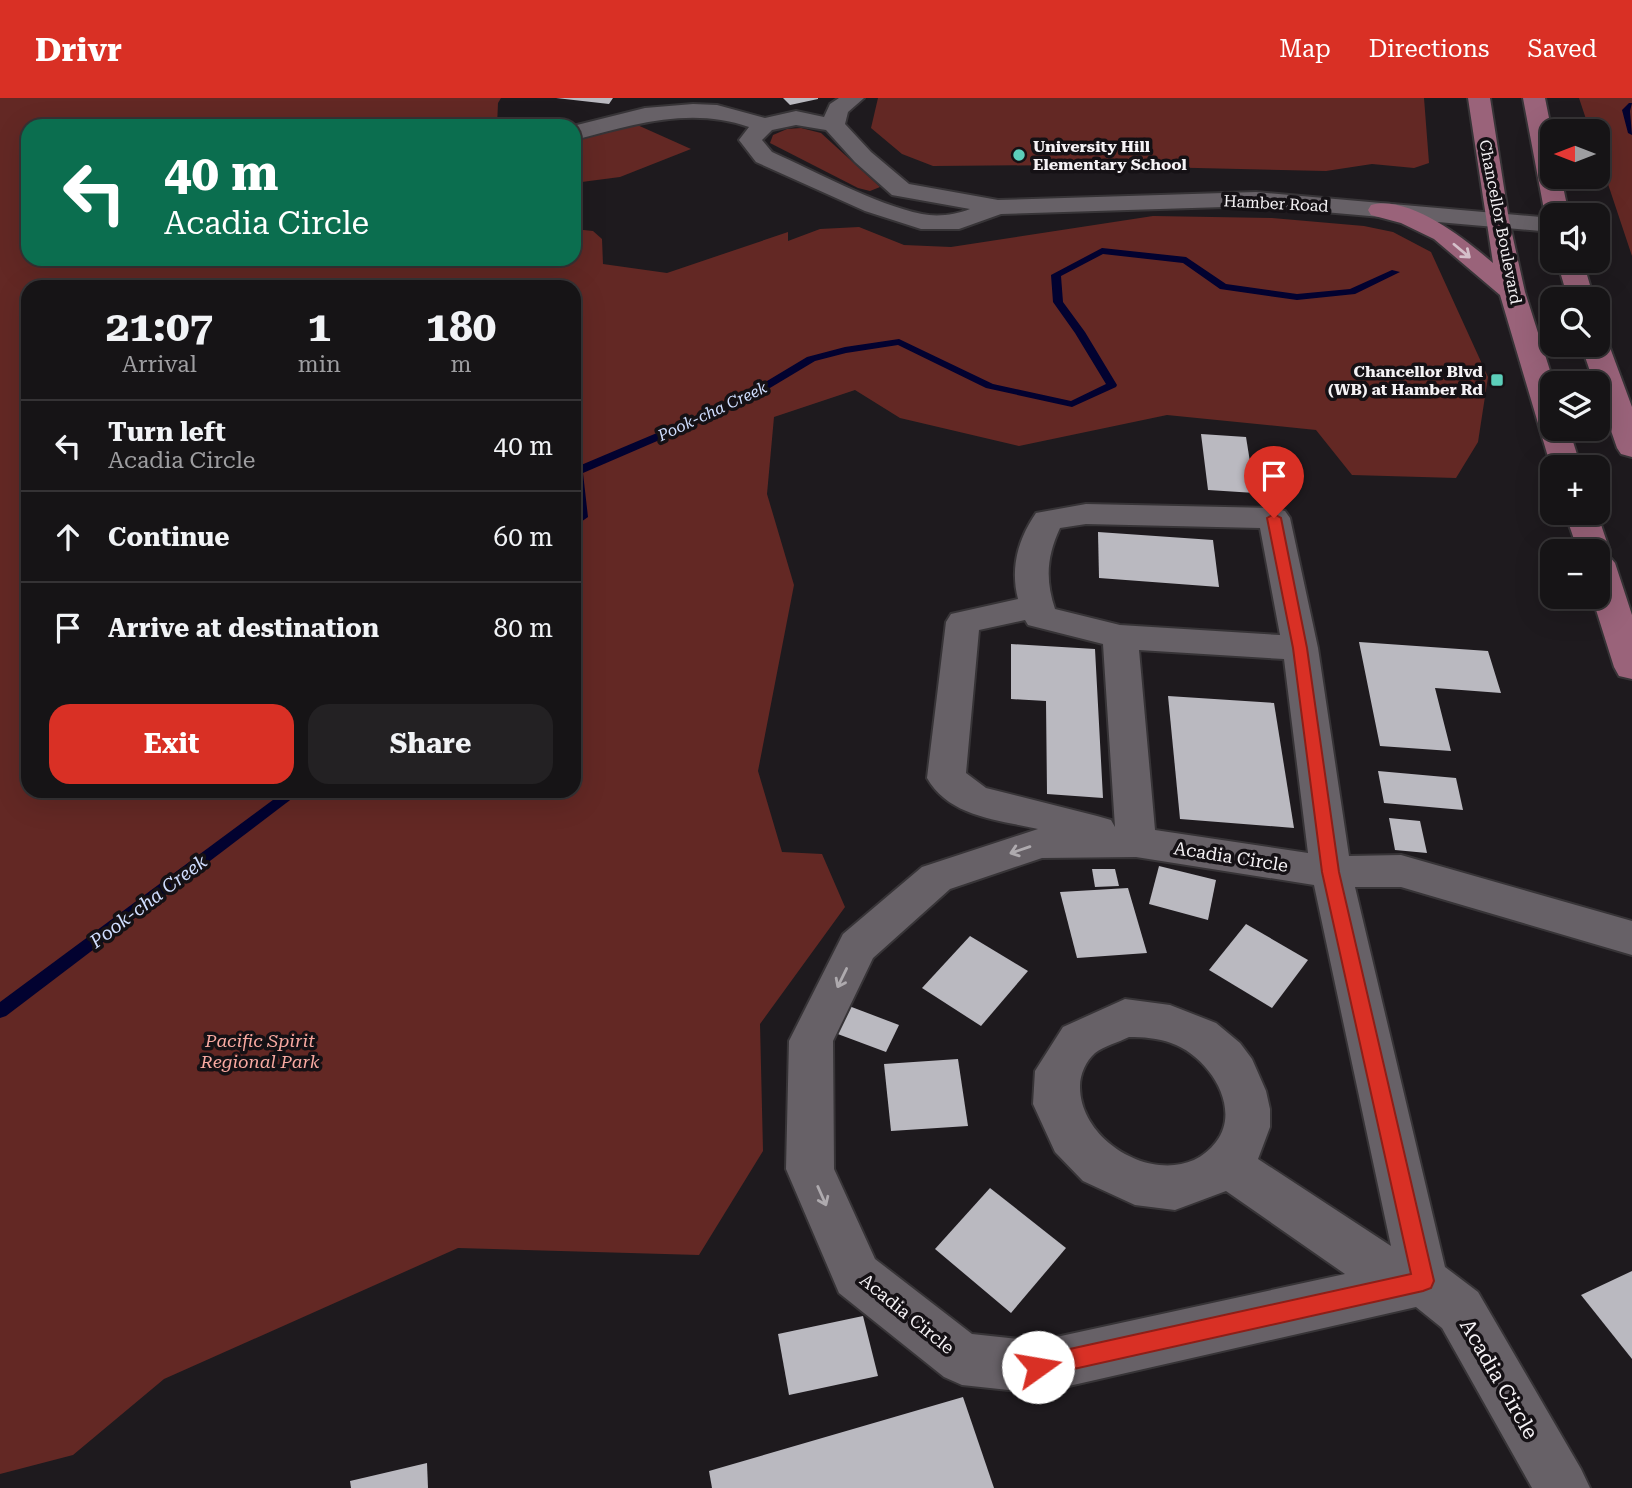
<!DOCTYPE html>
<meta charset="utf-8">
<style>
:root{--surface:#161416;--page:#232123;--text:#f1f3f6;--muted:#9e9ea1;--line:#353335;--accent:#d93025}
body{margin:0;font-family:"Roboto Serif",serif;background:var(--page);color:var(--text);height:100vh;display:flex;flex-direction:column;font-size:26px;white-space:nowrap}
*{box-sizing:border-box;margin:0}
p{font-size:23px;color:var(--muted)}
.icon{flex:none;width:38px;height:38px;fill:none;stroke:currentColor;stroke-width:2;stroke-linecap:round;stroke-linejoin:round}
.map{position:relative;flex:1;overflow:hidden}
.panel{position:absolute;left:21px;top:182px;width:560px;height:518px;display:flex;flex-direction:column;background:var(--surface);border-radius:21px;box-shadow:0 7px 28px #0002,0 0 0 2px var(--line)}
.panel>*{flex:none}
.top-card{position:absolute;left:21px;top:21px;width:560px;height:147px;border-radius:21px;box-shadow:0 7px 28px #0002,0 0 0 2px var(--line);background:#0b6e4f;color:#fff;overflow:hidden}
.needle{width:46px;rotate:270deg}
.fabs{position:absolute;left:1540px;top:21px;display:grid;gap:14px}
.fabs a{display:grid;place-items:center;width:70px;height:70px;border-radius:14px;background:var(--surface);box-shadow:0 7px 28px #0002,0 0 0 2px var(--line);font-size:35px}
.pin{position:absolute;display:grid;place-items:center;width:60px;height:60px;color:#fff;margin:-72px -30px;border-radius:50% 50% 50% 0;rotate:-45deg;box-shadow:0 0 7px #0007}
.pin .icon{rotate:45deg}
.me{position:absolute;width:77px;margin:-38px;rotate:77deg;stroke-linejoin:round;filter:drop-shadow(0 0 5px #0008)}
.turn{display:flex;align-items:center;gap:24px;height:147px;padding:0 28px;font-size:32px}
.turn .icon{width:91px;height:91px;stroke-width:2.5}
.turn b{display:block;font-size:49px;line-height:60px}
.eta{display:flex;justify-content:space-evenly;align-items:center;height:119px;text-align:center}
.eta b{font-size:42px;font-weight:700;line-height:49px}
.action{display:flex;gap:14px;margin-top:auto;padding:14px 28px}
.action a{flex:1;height:80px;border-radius:21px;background:var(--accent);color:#fff;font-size:28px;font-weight:700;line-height:80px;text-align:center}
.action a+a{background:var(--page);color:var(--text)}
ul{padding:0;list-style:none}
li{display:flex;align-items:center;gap:21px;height:91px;padding:0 28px;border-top:2px solid var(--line)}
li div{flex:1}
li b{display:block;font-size:26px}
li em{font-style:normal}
header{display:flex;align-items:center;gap:42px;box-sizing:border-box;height:98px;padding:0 35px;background:var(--accent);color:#fff}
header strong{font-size:33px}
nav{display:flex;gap:38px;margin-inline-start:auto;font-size:24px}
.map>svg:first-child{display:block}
.green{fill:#632824;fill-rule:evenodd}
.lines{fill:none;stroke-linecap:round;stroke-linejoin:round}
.stream{fill:#020230;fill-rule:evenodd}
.building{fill:#bab9c0}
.minor-casing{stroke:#373437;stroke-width:4}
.major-casing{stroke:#373437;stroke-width:4}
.minor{fill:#676167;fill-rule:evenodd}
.major{fill:#9a637a;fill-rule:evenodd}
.oneway{stroke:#d5c0ca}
.oneway2{stroke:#aeaaae}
.route{fill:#d93025;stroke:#8d1f18;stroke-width:2}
.poi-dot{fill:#5cceba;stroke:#151115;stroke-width:2.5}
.labels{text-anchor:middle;stroke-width:7;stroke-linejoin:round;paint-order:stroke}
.far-poi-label{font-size:16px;font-weight:bold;fill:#f5f2f5;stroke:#151115;text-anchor:start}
.far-street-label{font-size:16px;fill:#f5f2f5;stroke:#151115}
.far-water-label{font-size:16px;font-style:italic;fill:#d0deff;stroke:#151115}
.street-label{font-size:18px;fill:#f5f2f5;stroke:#151115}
.park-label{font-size:18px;font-style:italic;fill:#f8a9a1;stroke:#151115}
.water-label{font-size:19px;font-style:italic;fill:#d0deff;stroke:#151115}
.near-street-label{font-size:21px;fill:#f5f2f5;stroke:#151115}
</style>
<header>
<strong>Drivr</strong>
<nav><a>Map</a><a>Directions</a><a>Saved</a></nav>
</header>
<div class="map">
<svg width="1632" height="1390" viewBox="0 0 1632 1390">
<rect width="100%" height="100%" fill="#1e1a1e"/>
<g class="green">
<path d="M0 0H501L498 5 497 28H28V161H574V131L593 133 602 141 603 166 667 175 788 134V143L820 131 859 129 904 147 951 149 1153 118 1272 120 1364 128 1393 134 1431 154 1488 279 1478 344 1456 380 1352 377 1316 332 1167 317 1019 348 900 320 855 292 774 319 767 396 794 487 758 673 782 754 822 756 845 809 760 926 763 1053 699 1157 458 1150 164 1281 73 1357 0 1376ZM574 189V693H28V189Z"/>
<path d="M878 0H1424L1429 65 1414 70 1372 66 1326 73 1068 67 933 68 902 56 871 30Z"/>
<path d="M1579 0H1632V158L1598 56V33H1590Z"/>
<path d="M615 17 691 51 620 79 574 85V31Z"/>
<path d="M801 30 821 35 880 89 870 93 858 90 770 45 773 37 787 31Z"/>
</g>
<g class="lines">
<g class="stream">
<path d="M1629 5H1632L1630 13 1632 37 1628 35 1622 12Z"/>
<path d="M1102 150 1186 159 1226 186 1297 196 1350 191 1392 172 1400 174 1355 196 1297 202 1220 191 1183 165 1103 156 1061 178 1063 204 1085 234 1117 287 1116 289 1072 309 986 290 898 247 846 255 815 263 743 306 583 375 588 419 574 429 576 418 574 370 735 302 807 259 845 249 899 241 993 286 1071 303 1106 286 1075 235 1053 204 1051 177Z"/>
<path d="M285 693H302L6 918 0 920V904Z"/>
</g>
</g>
<g class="building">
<path d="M556 0H613L609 6Z"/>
<path d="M783 0H818V1L790 7Z"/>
<path d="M1201 336 1246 339 1255 395 1208 392Z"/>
<path d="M1098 434 1213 442 1219 489 1099 480Z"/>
<path d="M1359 544 1488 553 1501 595 1435 590 1451 653 1380 648Z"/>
<path d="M1011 546 1095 551 1103 700 1047 696 1046 603 1011 601Z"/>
<path d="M1168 598 1274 605 1294 730 1180 721Z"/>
<path d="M1378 673 1456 680 1463 712 1384 705Z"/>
<path d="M1389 720 1420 723 1427 755 1395 752Z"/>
<path d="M1159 768 1216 782 1208 822 1149 806Z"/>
<path d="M1092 771H1115L1119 788 1095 789Z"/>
<path d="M1128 790 1147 855 1077 860 1060 794Z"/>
<path d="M1246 826 1308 862 1272 910 1209 872Z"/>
<path d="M970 838 1028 873 981 928 922 890Z"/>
<path d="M849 908 899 927 886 954 835 935Z"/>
<path d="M958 961 968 1028 891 1033 884 966Z"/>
<path d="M990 1090 1066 1150 1011 1215 935 1151Z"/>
<path d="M1632 1173V1261L1581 1197Z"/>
<path d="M863 1218 878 1278 789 1297 778 1236Z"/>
<path d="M963 1299 994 1390H712L709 1373Z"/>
<path d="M427 1365 428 1390H351L350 1383Z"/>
</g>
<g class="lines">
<defs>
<g id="minor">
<path d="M839 0H864L848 14 845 26 871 54 909 86 998 102 1256 94 1552 120V134L1256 108 1001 116 959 131H921L865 113 756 64 739 42 749 29C690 8 632 27 574 42L573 28 645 10 693 6 717 7 765 20 796 13 824 19 830 6ZM796 27 826 32 855 64 892 97 970 111C955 117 937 119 922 116 874 106 817 74 772 54L762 42 772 32Z"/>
<path d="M1086 406 1274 410 1285 413 1290 420 1318 550 1349 758 1401 757 1632 823V857L1401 789H1355L1445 1169 1478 1194 1581 1371 1590 1390H1532L1442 1230 1416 1209 1038 1295 962 1287 944 1279 839 1195 786 1071 789 943 843 836 922 769 1038 731C999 722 949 719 927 680L946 524 951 516 1018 501C1010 470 1018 441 1036 415ZM1086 426 1260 430 1280 537 1120 527 1055 511C1045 481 1047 458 1060 430ZM1025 522 1028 527 1103 546 1115 729 1111 722 1097 718 986 690 966 675 979 532ZM1139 552 1284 561 1308 755 1155 732ZM1136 759 1314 787 1391 1148 1258 1061 1270 1029V1011L1266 993 1252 961 1240 945 1216 925 1170 907 1125 901 1063 929 1035 973 1033 1006 1055 1054 1083 1083 1135 1107 1175 1112 1226 1093 1345 1176 1038 1243 972 1236 875 1161 834 1071 833 943 873 860 950 791 1042 760ZM1129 939C1143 939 1158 940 1171 945 1207 957 1243 1009 1216 1044 1175 1098 1079 1050 1080 988 1080 976 1086 963 1095 955 1104 948 1119 944 1129 939Z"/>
</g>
<g id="major">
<path d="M1468 0H1490L1509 122 1525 194 1554 285 1552 331H1569L1581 369 1552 371 1551 369 1500 197 1434 141 1401 125 1371 117 1368 112 1371 107C1410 97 1465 141 1493 165Z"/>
<path d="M1523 0H1545L1552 35V79H1561L1569 117H1552V123L1545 117Z"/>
<path d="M1557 163H1583L1594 201H1568Z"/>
<path d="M1598 239 1605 241 1609 247 1632 309V359L1621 356 1617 350 1598 295V285H1594L1581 247H1598Z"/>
<path d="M1565 415H1597L1610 453 1608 457 1615 465 1632 517V581L1619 578 1614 569 1592 499H1598V453H1578Z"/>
</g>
</defs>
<use href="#minor" class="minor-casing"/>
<use href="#major" class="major-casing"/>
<use href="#minor" class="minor"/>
<use href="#major" class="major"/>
</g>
<defs><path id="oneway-shaft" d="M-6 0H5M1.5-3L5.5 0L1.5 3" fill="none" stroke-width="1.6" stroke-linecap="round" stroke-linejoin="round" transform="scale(1.75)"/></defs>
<use class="oneway" href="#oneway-shaft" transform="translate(1462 153) rotate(40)"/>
<g class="oneway2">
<use href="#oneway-shaft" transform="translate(1020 752) rotate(161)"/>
<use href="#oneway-shaft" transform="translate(842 880) rotate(116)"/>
<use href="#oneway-shaft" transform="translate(822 1098) rotate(66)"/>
</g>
<path class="route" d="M1274 416 1281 420 1307 550 1339 774 1434 1183 1431 1190 1423 1193 1038 1279 1031 1276 1027 1269 1031 1261 1038 1258 1411 1176 1322 774 1293 550 1267 420Z"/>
<g class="poi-dot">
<circle cx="1019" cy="57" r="7"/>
<rect x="1490" y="275" width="14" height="14" rx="3.5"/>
</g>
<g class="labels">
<g class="far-poi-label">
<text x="1033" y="54">University Hill<tspan x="1033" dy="18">Elementary School</tspan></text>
<text x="1483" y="279" text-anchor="end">Chancellor Blvd<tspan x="1483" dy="18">(WB) at Hamber Rd</tspan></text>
</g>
<g class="far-street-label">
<text transform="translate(1276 105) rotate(3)" y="6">Hamber Road</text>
<text transform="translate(1501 124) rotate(79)" y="6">Chancellor Boulevard</text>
</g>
<g class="far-water-label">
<text transform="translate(712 313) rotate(-25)" y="6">Pook-cha Creek</text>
</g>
<g class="street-label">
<text transform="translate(1231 759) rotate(9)" y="6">Acadia Circle</text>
<text transform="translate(907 1216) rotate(39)" y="6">Acadia Circle</text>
</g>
<g class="park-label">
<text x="260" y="949">Pacific Spirit<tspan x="260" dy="21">Regional Park</tspan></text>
</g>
<g class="water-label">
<text transform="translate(148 803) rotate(-37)" y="7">Pook-cha Creek</text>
</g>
<g class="near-street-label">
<text transform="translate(1499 1281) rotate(60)" y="7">Acadia Circle</text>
</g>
</g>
</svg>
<div class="fabs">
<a><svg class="needle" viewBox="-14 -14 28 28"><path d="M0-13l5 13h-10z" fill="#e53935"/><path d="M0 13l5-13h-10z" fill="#9e9ea1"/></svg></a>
<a><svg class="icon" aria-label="sound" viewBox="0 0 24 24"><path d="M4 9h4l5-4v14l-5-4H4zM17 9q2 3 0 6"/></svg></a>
<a><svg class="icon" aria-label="search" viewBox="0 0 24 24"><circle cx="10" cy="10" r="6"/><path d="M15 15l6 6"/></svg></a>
<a><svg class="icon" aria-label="layers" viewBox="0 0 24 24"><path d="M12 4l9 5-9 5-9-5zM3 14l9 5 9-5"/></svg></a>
<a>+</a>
<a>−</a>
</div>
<div class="pin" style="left:1274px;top:420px;background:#d93025"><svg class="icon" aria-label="arrive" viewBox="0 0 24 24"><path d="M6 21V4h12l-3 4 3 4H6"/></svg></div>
<svg class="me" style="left:1038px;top:1269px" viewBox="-20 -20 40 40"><circle r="19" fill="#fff"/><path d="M0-13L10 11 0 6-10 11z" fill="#d93025"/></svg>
<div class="top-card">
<div class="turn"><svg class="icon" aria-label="left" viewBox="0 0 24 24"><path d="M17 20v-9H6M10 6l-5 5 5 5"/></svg><div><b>40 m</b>Acadia Circle</div></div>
</div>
<section class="panel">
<div class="eta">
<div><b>21:07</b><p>Arrival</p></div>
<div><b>1</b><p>min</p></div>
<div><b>180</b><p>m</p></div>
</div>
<ul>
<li><svg class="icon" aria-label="left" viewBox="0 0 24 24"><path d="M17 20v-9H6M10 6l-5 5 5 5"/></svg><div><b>Turn left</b><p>Acadia Circle</p></div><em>40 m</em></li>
<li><svg class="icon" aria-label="ahead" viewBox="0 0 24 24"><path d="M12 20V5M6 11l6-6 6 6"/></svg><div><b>Continue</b></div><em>60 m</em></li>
<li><svg class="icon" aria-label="arrive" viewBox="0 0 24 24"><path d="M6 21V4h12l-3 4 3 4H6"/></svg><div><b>Arrive at destination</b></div><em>80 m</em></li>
</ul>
<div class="action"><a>Exit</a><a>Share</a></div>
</section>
</div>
